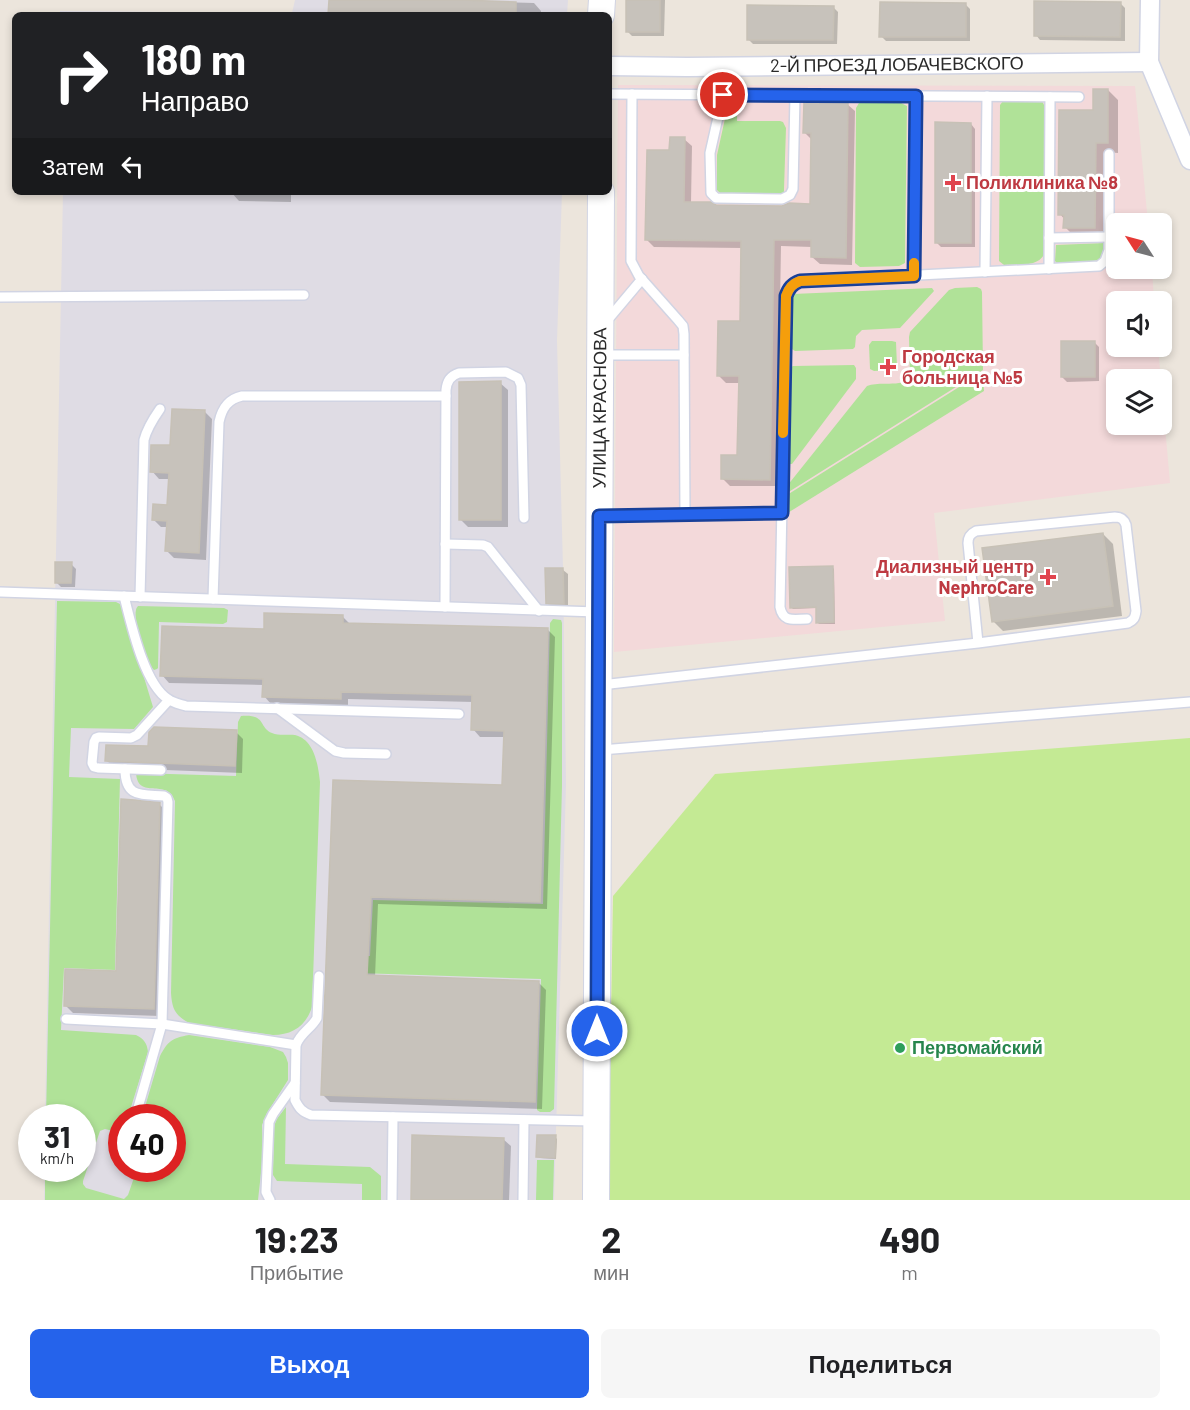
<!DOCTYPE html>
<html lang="ru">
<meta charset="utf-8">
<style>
:root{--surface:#fff;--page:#f6f6f6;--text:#202124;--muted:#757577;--accent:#2563eb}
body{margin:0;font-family:Barlow,sans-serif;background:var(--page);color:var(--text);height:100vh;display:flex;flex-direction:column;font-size:22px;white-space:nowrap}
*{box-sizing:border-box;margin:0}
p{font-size:20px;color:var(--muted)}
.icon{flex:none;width:33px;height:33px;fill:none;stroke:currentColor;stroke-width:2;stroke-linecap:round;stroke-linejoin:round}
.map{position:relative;height:1200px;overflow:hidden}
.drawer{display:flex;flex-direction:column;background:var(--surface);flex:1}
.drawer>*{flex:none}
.top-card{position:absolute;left:12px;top:12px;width:600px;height:183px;border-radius:9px;box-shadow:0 3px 9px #0003;background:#202124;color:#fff;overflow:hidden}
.needle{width:39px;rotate:306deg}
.buttons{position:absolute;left:1106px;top:213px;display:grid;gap:12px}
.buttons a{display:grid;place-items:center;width:66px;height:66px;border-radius:9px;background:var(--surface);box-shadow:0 3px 9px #0003;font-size:30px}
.speed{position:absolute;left:18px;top:1104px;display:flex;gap:12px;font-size:30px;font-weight:700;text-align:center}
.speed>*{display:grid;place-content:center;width:78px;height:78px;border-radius:50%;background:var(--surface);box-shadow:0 3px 9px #0003;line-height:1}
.speed small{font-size:15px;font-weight:400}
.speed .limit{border:9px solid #d22;background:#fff;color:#111}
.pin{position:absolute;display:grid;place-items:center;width:51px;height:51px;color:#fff;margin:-26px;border:3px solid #fff;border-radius:50%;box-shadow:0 2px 6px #0007}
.me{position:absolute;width:66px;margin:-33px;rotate:0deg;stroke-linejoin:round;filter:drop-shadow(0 0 4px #0008)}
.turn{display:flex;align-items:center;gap:21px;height:126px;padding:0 30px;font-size:27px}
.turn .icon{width:78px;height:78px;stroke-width:2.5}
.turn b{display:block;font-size:42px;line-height:51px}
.then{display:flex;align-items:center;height:57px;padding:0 30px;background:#0003;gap:12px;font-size:22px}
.eta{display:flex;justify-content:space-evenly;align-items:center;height:102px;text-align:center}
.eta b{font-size:36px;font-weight:700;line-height:42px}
.primary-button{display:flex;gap:12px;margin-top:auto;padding:12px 30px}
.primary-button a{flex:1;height:69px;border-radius:9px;background:var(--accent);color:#fff;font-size:24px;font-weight:700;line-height:69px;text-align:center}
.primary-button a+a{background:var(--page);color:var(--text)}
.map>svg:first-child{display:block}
.industrial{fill:#dfdce4;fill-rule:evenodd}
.medical{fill:#f3d9da;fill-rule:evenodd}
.green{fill:#b0e298}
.pitch{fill:#c4ea94}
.shadow{fill:#0003}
.building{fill:#c7c2bb;stroke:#c7c1b6;stroke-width:1.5}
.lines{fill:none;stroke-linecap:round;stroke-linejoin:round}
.lane-casing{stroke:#d1d4e3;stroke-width:12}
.street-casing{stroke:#d1d4e3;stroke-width:21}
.secondary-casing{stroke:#d1d4e3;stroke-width:28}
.lane{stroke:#fff;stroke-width:9}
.street{stroke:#fff;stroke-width:18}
.secondary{stroke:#fff;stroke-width:26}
.route-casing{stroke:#184099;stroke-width:15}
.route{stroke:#2563eb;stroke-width:10}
.slow{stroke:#f59e0b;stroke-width:10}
.health-dot{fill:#e0444e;stroke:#fff;stroke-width:2}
.leisure-dot{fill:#2e9e5b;stroke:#fff;stroke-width:2}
.labels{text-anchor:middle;stroke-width:6;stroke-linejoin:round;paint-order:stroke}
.street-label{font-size:18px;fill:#2a2a2a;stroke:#fff}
.health-label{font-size:18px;font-weight:bold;fill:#be3a42;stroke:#fff;text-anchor:start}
.leisure-label{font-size:18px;font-weight:bold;fill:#27864d;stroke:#fff;text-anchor:start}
</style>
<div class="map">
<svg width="1190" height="1200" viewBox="0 0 1190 1200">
<rect width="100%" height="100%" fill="#ece5dc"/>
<g class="industrial">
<path d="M295 0H568L567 15H60V11L292 13Z"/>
<path d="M63 192H562L557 341 563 568 566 784 554 1200H44L45 1169 82 1168V1118L45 1117ZM122 1118H172V1168H122Z"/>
</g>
<path class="medical" d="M618 85 1135 86 1148 223 1116 224V268L1152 269 1154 301 1116 302V346L1158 347 1170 483 934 513 945 621 614 652ZM1116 380H1161V424H1116Z"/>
<g class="green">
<path d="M1003 101H1042L1044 105 1045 253C1038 268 1018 264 1004 265L999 261 1000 105Z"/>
<path d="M859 103H901L907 106 905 259V263L899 266 860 267 855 263 856 108Z"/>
<path d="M737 108V121H780L783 122 786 128 784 189V192L780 195 721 194 717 190V155L726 114 729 109Z"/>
<path d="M1104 243C1104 248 1105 254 1101 258 1095 264 1066 262 1057 263L1055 261 1056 245Z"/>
<path d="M977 287 981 289 982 292 983 370 787 493V486L867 386C881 380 904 389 910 376L909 337 910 332 949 290 955 288Z"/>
<path d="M932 288 934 291 900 328 862 330 856 336 855 347 853 349 795 351 792 349V297L793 294Z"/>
<path d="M872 341H892L896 342 897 367 895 370 874 371 870 369 869 345Z"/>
<path d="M854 365 856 368V379L792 464H789L790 368 793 366Z"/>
<path d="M983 372 984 391 786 514 787 495Z"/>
<path d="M57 601 116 602 122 605 153 707 134 729 71 728 69 777 120 779 115 970 64 968 61 1030 136 1035C144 1039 147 1043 148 1052L128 1117 122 1118 121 1133 105 1129 100 1131 83 1181V1184L86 1188 124 1199 128 1195 137 1169 172 1168V1118L142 1117 160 1056C168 1041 172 1038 189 1035L270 1047 283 1052 286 1057 288 1063V1080L267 1113 262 1125 263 1155 258 1200H45V1169L82 1168V1118L46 1117Z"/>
<path d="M138 606 224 608 228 610 227 622 223 624 159 622 158 668 157 669 154 670C146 663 133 620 136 610 136 609 137 607 138 606Z"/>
<path d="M553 619 561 620 562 623V785L554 1109 550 1112H540L537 1110V1108L541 979 358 973 359 956H370L373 900 543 904 550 623Z"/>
<path d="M241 716C267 714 258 727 272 733 279 736 288 734 295 735 315 740 318 765 320 782L312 1007C306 1026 292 1035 273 1035L189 1023C175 1015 172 1009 171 993L175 801C167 777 138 801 136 773L236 776 238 722Z"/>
<path d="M286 1107 285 1164 370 1167 381 1176V1200H362V1184L277 1181 273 1175 274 1128 276 1120Z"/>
<path d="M537 1160H554L553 1200H536Z"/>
</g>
<path class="pitch" d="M1190 738V1200H608L613 896 715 774Z"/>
<g class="shadow">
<path d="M330 0H424L534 3 541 11V15H330Z"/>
<path d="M627 0H665L664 36H632L627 31Z"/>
<path d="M1120 3 1125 8V41L1040 40 1036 35Z"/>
<path d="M965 4 970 9V41H886L881 36Z"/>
<path d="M833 7 838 12 837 44H753L748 39Z"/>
<path d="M1108 90 1118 100V153L1105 152V237H1075L1065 227V220L1060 214 1094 112Z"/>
<path d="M847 104 855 111 852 265 820 264 812 257V247L781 246 777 486H730L722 478 739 457 740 383H726L718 375 741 323 742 248 654 247 647 240 671 151 684 139 692 146 691 203 716 206 782 207 812 205 813 141 805 133Z"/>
<path d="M971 124 975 129V247H941L936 242Z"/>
<path d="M231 192H291V202L239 201Z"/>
<path d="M1094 342 1099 347V381L1067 382 1062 377Z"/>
<path d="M500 383 508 390V527H468L460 519Z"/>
<path d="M205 412 212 419 206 560 174 558 167 551 168 527H161L154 520 169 506 170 479H159L152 471 172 447Z"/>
<path d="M1103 534 1113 544 1122 616 1003 631 993 621Z"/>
<path d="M71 564 76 569 75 587H61L56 582Z"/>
<path d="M832 567 834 569 835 624H819L817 622V608L793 609 791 607Z"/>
<path d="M563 570 568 574V608H552L547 603Z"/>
<path d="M343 617 350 624 547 629 555 637 547 909 378 904 375 977 538 982 546 990 542 1109 330 1102 322 1094 334 782 504 787 505 737H480L473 729 474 702 348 699V706L271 704 264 696V685L169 683 162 675 266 630Z"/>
<path d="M236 732 243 739 242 773 114 768 107 761 150 748Z"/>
<path d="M159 804 166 811 160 1016 73 1013 65 1005 117 973Z"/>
<path d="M555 1137 557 1139 556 1159 540 1158 538 1156Z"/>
<path d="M503 1139 511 1146 509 1200H412Z"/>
</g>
<g class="building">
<path d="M329 0H462L516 2V15H328Z"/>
<rect x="626" y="0" width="34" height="32"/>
<path d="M1034 1 1121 2 1120 37 1034 36Z"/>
<path d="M880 2 966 3V37H879Z"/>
<path d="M747 5 834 6 833 40H747Z"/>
<path d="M1093 89H1108V143H1096L1095 228H1063L1064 215H1058L1059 110H1093Z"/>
<path d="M804 102H848L846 258 811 257V240H774L770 480 721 479V455H737L739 376H717L718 321H740L741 241 645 240 647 150H669L670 137H685L684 202H711L716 205 782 206 789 203 810 204 811 133H803Z"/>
<path d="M935 122 971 123V243H935Z"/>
<rect x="1061" y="341" width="34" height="36"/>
<path d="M501 381V520H459V382Z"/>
<path d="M172 409 205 410 199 553 165 551 167 521 152 520 153 504 167 505 169 473 150 472 151 445H170Z"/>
<path d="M1103 533 1113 606 992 622 982 548Z"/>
<path d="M55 562H72L71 583H55Z"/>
<path d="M833 566 834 622 816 623V607L790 608 789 567Z"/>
<path d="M545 568H563L564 604H546Z"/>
<path d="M264 613 343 615V623L548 628 540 902 371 897 367 975 539 981 535 1102 321 1095 333 780 502 785 504 731 471 730 472 695 341 692V699L262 697 263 679 160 676 162 626 264 629Z"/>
<path d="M154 727 237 730 235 766 105 761 106 745 148 746 149 732Z"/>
<path d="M121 799 160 802 154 1009 64 1006 65 969 116 971Z"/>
<path d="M412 1135 504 1138 502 1200H411Z"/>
<path d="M537 1135H556L555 1158 536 1157Z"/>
</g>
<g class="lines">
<defs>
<g id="lane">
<path d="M609 94 1079 97"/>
<path d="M632 94 631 261 639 276 678 320 683 326 684 334 685 515"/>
<path d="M723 95 710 153 711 193 716 198 782 199 790 195 793 189 795 95"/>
<path d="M1049 238 1109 237"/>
<path d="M1049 269 1050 97"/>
<path d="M985 272 987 96"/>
<path d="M914 276 916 96"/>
<path d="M0 297 304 295"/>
<path d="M605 323 642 279"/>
<path d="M603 355H684"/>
<path d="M601 516 782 513"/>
<path d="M445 544 483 545 488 547 539 611"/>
<path d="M0 592 597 612"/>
<path d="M124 596C131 623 144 684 168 699 173 703 180 704 186 706L459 714"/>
<path d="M140 597 144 440C147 428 153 419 160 409"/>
<path d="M213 599 219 422C222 408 228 399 242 396H446"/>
<path d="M445 607 446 390C447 381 450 376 459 373L506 372 518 378 521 385 524 518"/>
<path d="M807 619C794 619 783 623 780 607L786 296C789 288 792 284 800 281L1099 266 1105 261 1109 250V154"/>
<path d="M601 685 978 643 968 543C968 537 970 534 976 531L1115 517C1121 517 1124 519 1126 525L1136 611C1135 618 1134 620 1128 623L978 643"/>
<path d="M277 708 335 751 344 753 386 754"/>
<path d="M601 750 1190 702"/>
<path d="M125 769C125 798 141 794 164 796L167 798 168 802 162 1024 135 1118"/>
<path d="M161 770 98 768 94 767 92 763 94 742 96 738 99 737 131 738 137 735 169 700"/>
<path d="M319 976 317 1018C311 1029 301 1032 296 1045L295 1100C299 1108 302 1112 311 1115L594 1121"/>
<path d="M66 1019 162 1024 296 1045"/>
<path d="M270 1200 266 1192 269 1122 273 1114 295 1083"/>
<path d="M392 1200 393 1117"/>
<path d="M523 1200 524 1120"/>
</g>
<g id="street">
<path d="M1150 0 1149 62 1190 160"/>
<path id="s1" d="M609 66 687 67 1149 62"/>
</g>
<g id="secondary">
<path d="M601 15 602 0"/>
<path id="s2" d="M596 1200 601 192"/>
</g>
</defs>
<use href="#lane" class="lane-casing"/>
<use href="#street" class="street-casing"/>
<use href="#secondary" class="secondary-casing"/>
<use href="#lane" class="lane"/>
<use href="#street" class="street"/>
<use href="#secondary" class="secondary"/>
</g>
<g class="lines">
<defs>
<path id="route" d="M597 1031 599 516 782 513 786 296C789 288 792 284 800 281L914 276 916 96 723 95"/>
</defs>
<use href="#route" class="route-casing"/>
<use href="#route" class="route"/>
<path class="slow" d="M783 433 786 296C789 288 792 284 800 281L914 276V263"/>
</g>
<g class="health-dot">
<path d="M950 174h6v6h6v6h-6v6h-6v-6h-6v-6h6z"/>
<path d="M885 358h6v6h6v6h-6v6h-6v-6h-6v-6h6z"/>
<path d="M1045 568h6v6h6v6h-6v6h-6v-6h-6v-6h6z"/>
</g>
<circle class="leisure-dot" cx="900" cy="1048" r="6"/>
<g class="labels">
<g class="street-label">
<text dy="6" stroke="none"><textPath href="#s1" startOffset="288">2-Й ПРОЕЗД ЛОБАЧЕВСКОГО</textPath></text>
<text dy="6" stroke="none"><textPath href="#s2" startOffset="792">УЛИЦА КРАСНОВА</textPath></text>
</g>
<g class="health-label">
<text x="966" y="189">Поликлиника №8</text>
<text x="902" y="363">Городская<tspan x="902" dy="21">больница №5</tspan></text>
<text x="1034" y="573" text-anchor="end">Диализный центр<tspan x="1034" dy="21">NephroCare</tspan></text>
</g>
<g class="leisure-label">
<text x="912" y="1054">Первомайский</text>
</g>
</g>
</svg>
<div class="buttons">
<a><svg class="needle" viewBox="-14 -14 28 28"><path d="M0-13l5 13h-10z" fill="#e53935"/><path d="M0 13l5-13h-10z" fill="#757577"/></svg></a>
<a><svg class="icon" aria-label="sound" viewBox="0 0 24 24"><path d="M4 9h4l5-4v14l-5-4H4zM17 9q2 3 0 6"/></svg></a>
<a><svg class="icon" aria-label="layers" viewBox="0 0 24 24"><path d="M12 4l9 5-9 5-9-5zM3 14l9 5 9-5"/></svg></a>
</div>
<div class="speed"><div>31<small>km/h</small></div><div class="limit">40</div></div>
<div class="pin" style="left:723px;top:95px;background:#d93025"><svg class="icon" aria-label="arrive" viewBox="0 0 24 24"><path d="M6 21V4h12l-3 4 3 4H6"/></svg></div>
<svg class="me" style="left:597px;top:1031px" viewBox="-20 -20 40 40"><circle r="17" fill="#2563eb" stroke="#fff" stroke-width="3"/><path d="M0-11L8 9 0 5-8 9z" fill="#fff"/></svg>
<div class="top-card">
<div class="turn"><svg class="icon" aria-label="right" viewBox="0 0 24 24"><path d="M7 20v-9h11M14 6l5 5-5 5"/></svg><div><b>180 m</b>Направо</div></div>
<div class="then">Затем<svg class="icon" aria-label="left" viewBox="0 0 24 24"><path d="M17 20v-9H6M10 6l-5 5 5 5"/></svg></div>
</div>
</div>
<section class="drawer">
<div class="eta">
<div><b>19:23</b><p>Прибытие</p></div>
<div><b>2</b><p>мин</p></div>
<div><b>490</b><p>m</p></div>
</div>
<div class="primary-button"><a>Выход</a><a>Поделиться</a></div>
</section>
